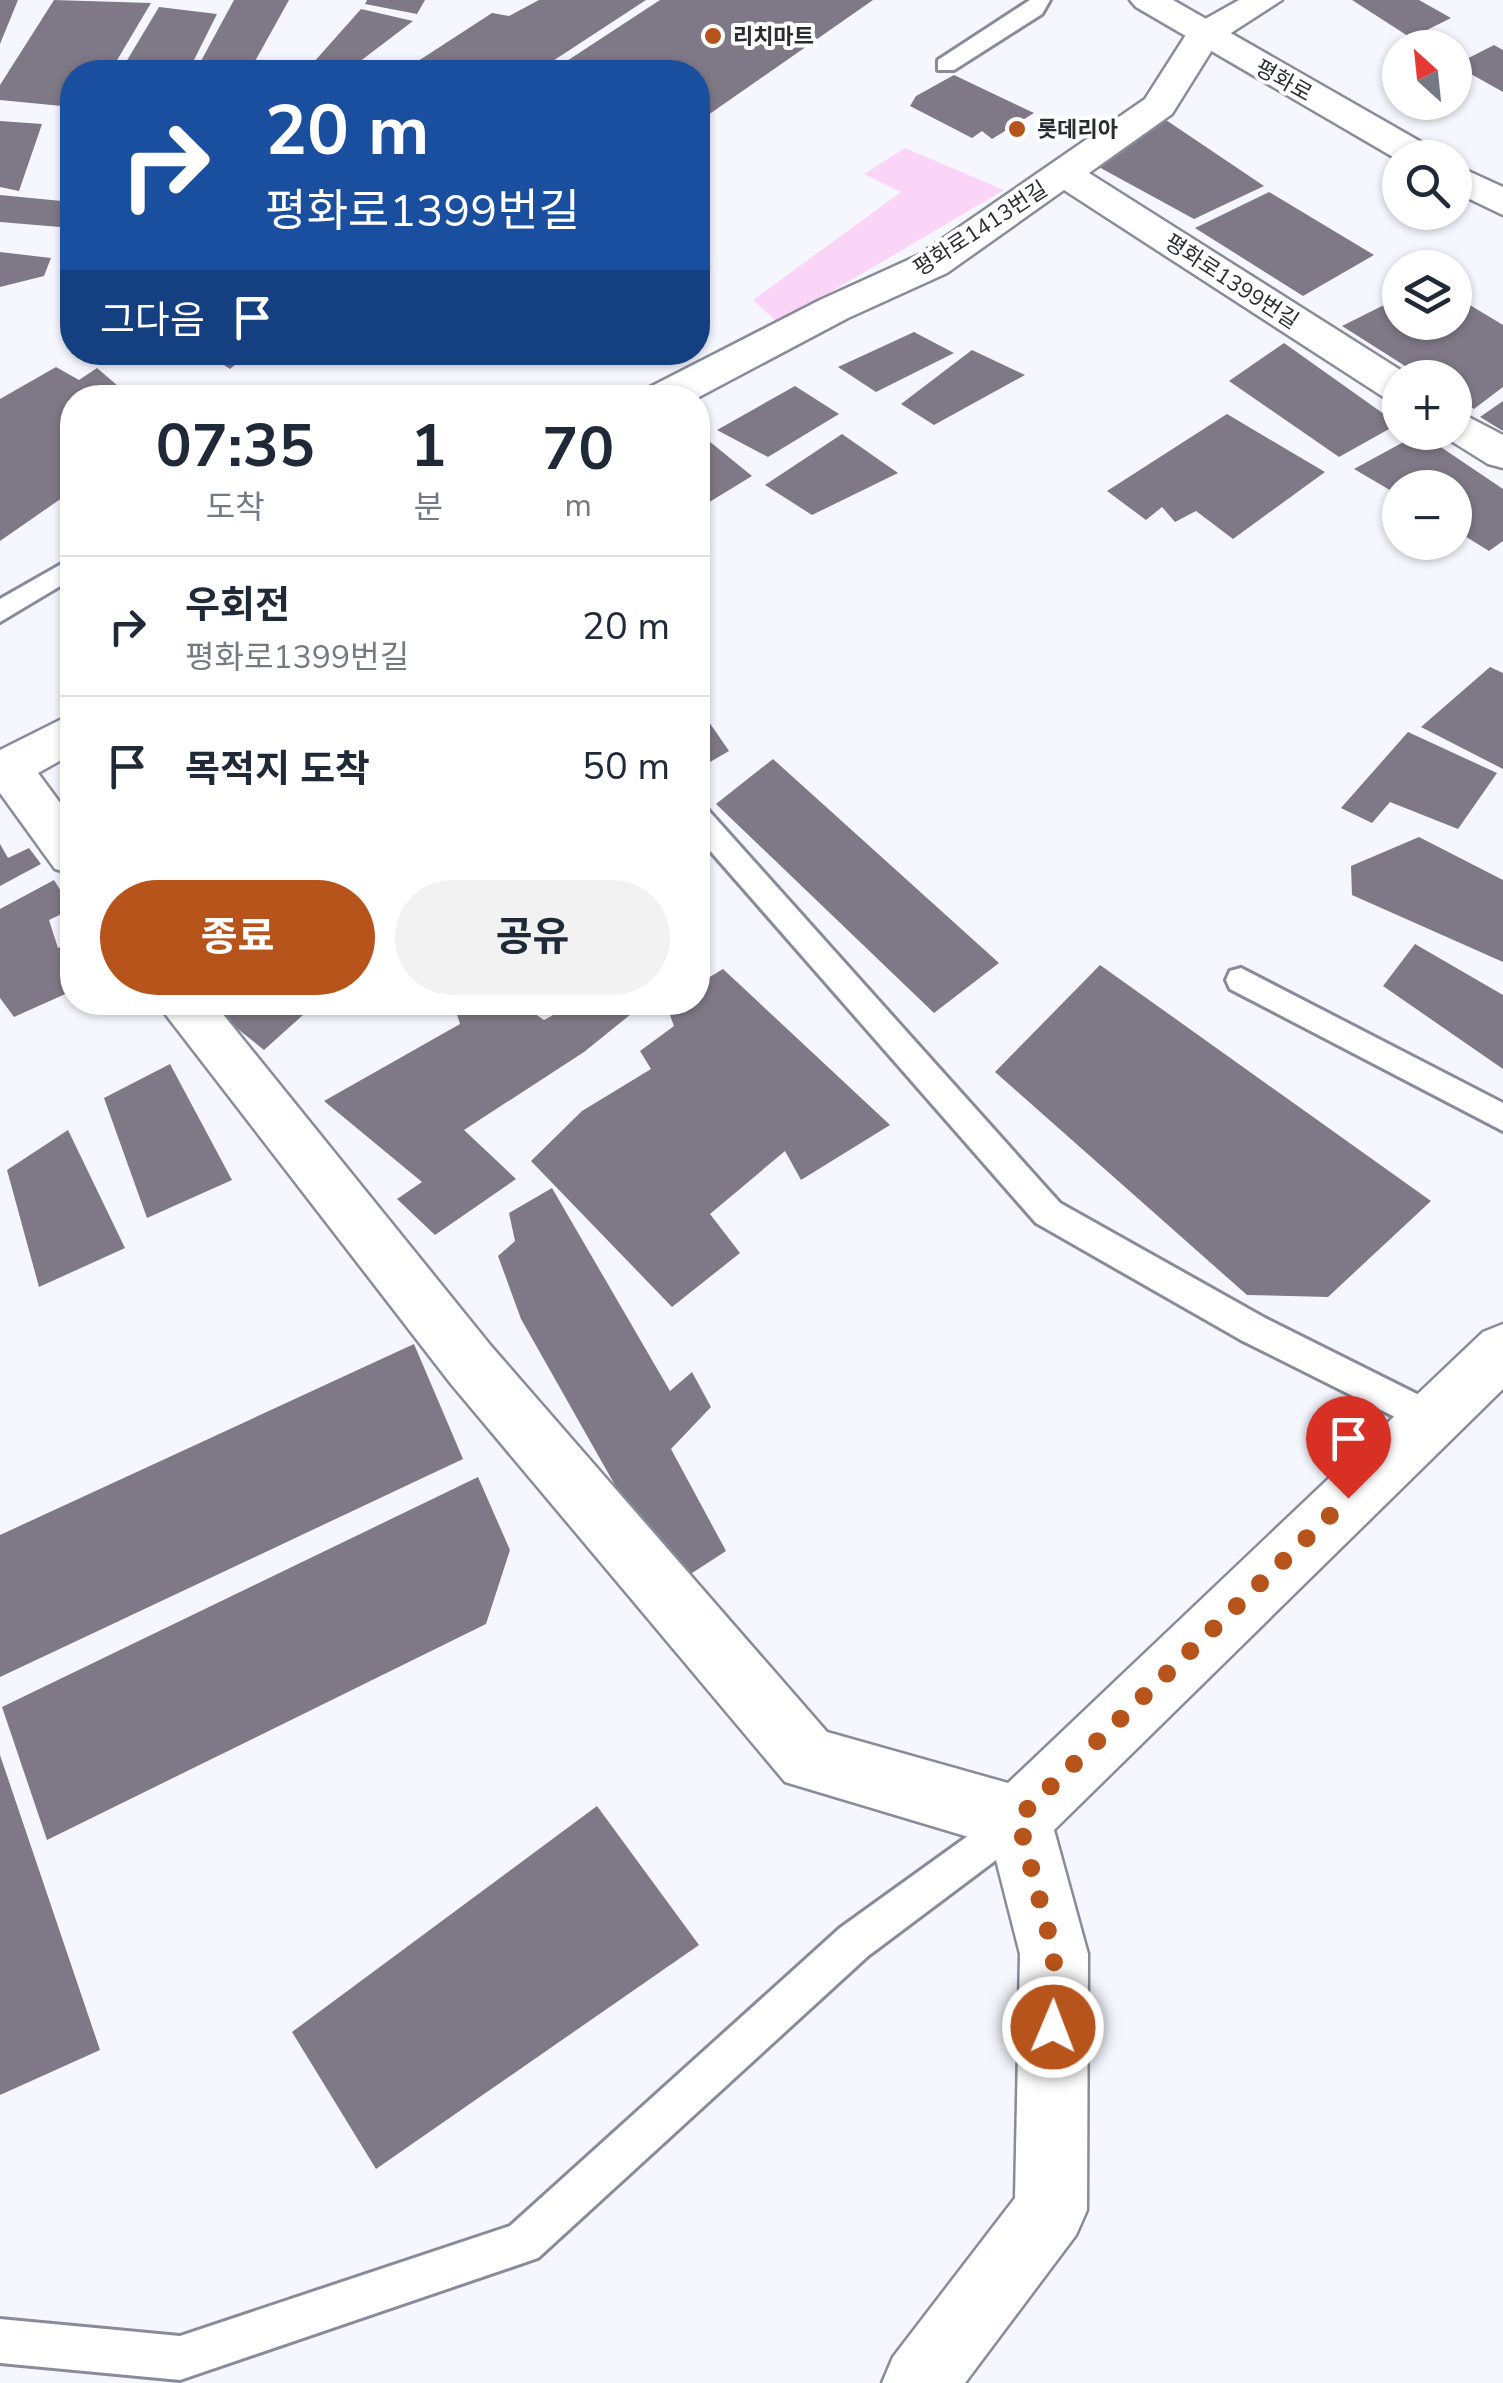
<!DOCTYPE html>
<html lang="ko">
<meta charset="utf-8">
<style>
:root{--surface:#fff;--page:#f2f2f3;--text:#1f2937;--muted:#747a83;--line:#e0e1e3;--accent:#b7541b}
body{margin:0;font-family:"Nunito Sans","Noto Sans KR",sans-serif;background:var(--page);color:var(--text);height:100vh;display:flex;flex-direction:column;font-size:38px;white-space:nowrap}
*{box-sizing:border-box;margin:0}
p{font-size:32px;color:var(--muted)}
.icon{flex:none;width:55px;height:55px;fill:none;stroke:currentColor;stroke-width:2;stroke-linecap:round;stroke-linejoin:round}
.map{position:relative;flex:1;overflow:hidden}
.panel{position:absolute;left:60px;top:385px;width:650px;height:630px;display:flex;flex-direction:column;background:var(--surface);border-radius:40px;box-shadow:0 2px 8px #0004}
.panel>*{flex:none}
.top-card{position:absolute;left:60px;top:60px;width:650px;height:305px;border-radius:40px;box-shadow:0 2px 8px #0004;background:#1a4fa0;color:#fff;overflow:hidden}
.needle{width:65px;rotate:333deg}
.controls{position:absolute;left:1382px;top:30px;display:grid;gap:20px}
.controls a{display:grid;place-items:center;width:90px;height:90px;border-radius:50%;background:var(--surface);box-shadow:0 2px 8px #0004;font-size:50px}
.pin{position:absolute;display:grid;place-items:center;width:85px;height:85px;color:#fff;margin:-102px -42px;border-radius:50% 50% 50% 0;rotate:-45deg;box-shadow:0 0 10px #0007}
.pin .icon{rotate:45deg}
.me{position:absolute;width:110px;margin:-55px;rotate:1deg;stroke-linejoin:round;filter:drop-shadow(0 0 8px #0008)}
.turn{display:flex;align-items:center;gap:35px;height:210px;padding:0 40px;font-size:45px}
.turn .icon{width:130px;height:130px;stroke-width:2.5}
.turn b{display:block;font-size:70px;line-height:85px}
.then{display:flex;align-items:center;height:95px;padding:0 40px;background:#0003;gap:20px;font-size:38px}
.eta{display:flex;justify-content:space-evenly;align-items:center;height:170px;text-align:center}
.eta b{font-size:60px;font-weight:700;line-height:70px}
.cta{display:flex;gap:20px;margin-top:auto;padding:20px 40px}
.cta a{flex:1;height:115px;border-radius:60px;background:var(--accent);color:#fff;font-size:40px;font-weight:700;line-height:115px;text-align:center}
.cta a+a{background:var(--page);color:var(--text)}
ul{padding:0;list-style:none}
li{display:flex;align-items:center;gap:30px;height:140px;padding:0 40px;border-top:2px solid var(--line)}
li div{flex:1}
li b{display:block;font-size:38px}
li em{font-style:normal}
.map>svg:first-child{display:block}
.green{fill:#fbd5f7}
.building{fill:#7f7987}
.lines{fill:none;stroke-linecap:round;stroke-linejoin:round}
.lane-casing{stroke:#888b9a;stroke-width:6}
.street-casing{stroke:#888b9a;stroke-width:5}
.secondary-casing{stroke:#888b9a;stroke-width:5}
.lane{fill:#fff;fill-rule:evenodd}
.street{fill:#fff;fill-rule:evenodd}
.secondary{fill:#fff;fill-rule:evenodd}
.route{stroke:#b7541b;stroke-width:18;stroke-dasharray:0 32.4}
.poi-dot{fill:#b7541b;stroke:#fff;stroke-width:4}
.labels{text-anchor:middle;stroke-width:8;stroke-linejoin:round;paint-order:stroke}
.far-poi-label{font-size:22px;font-weight:bold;fill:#2b2c32;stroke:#fff;text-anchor:start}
.far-street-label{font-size:22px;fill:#2b2c32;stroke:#fff}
</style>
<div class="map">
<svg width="1503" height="2383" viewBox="0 0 1503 2383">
<rect width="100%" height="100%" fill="#f6f7fe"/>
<path class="green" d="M905 148 1004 190 778 323 753 300 901 192 864 174Z"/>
<g class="building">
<path d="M0 0H18L0 44Z"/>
<path d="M54 0 151 3 110 72H72V107L0 100V85Z"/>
<path d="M234 0H289L249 72H195Z"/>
<path d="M367 0H425L417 14 365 4Z"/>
<path d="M539 0H646L536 72H422L412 65 492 13 509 16Z"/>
<path d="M660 0H873L698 122V72H550Z"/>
<path d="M1352 0H1419L1451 18 1411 38Z"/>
<path d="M159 7 217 14 188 72H120Z"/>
<path d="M361 9 413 21 346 72H305Z"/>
<path d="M1494 45 1503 50V92L1455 65Z"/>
<path d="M954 75 1034 113 992 139 982 131 972 138 910 106 916 96Z"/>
<path d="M1163 118 1264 186 1194 219 1097 166Z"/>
<path d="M0 121 42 124 19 191 0 187Z"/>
<path d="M1269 192 1374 255 1303 296 1195 228Z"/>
<path d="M0 195 72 202V228L0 222Z"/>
<path d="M0 252 51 258 44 276 0 287Z"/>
<path d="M1455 296 1503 325V387L1474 409 1455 397V378H1424L1342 326 1400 297V322H1455Z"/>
<path d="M914 332 954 353 876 392 838 367Z"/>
<path d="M1284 343 1398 424 1339 457 1229 381Z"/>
<path d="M972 350 1025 375 934 425 901 404Z"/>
<path d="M204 352H250L230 369Z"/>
<path d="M56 367 79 380 97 368 132 398H72V491L0 541V399Z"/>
<path d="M795 386 839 414 768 457 717 430Z"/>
<path d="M1503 401V431L1480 417Z"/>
<path d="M1227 414 1325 472 1233 539 1196 511 1175 522 1162 507 1146 520 1107 491Z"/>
<path d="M1420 433 1503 489V541L1489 551 1455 530V488H1400V496L1354 469Z"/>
<path d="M842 434 898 473 812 515 765 485Z"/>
<path d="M709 441 752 476 698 509V448Z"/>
<path d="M1490 667 1503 673V769L1421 727Z"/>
<path d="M698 706 729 751 698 769Z"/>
<path d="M1408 732 1497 773 1458 829 1390 802 1372 823 1341 808Z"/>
<path d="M773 759 999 963 934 1013 716 804Z"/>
<path d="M1419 837 1503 880V962L1352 895 1351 866Z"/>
<path d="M0 844 8 858 29 848 41 864 0 886Z"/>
<path d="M54 880 72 909 49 920 58 948 72 942V991L14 1017 0 998V909Z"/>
<path d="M1415 944 1503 995V1069L1383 986Z"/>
<path d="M1100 965 1431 1201 1328 1297 1247 1295 995 1072Z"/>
<path d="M723 969 890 1125 801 1180 785 1151 710 1214 740 1253 672 1307 531 1161 582 1111 651 1069 640 1051 674 1026 665 1002H698V984Z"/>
<path d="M204 1002H309L313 1006 264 1050Z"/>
<path d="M453 1002H518L544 1020 577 1002H646L584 1052 464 1130 516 1179 435 1235 397 1199 422 1182 324 1101 460 1024Z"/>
<path d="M170 1064 232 1180 147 1218 104 1098Z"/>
<path d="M68 1130 125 1248 39 1287 7 1170Z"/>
<path d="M552 1188 670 1391 692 1372 711 1407 671 1449 726 1551 672 1586 521 1319 498 1256 515 1241 509 1213Z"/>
<path d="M414 1344 463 1459 0 1677V1535Z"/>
<path d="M478 1477 510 1550 486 1624 47 1840 2 1707Z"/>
<path d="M0 1755 100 2050 0 2095Z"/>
<path d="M597 1806 699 1945 376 2169 292 2032Z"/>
</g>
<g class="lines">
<defs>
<g id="lane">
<path d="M1030 0H1050L1042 14 954 70H938V60Z"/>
<path d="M72 558V579L0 622V599Z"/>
<path d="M698 807 708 810 1060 1203 1265 1318 1443 1407 1448 1418 1443 1429 1431 1434 1419 1429 1241 1340 1036 1223 698 837Z"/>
<path d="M1241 968 1503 1103V1131L1230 989 1226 980 1230 971Z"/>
<path d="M1018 1800 1032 1805 1037 1819 1032 1833 868 1956 538 2258 180 2380 0 2363V2319L180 2336 510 2226 840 1928Z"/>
</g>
<g id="street">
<path d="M1239 0H1282L1217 42 1172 114 1089 173 1413 378H1400V402L1385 398 1064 190 947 273 848 318 697 398H642L648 388 820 300 919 255 1145 99 1191 27Z"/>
<path d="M1455 410 1503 435V468L1488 464 1440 434 1455 432Z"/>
<path d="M72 714V754L38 773 72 819V874L55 869 0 793V750Z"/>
<path d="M156 1002H213L491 1346 827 1732 1008 1783 1483 1332 1503 1324V1389L1054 1830 1088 1954 1087 2210 1076 2235 965 2383H882L893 2357 1015 2198 1020 1954 992 1844 785 1782 451 1384Z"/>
</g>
<g id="secondary">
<path d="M1130 0H1173L1435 150 1441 158 1400 161 1136 7Z"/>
<path d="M1455 165 1503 187V215L1455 192Z"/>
</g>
</defs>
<use href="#lane" class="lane-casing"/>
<use href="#street" class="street-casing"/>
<use href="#secondary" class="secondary-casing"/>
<use href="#lane" class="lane"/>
<use href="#street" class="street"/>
<use href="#secondary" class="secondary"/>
</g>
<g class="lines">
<path class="route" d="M1053 2027 1054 1954 1018 1818 1348 1498"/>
</g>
<g class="poi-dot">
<circle cx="713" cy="36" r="10"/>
<circle cx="1017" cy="129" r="10"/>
</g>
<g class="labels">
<g class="far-poi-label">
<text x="733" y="44">리치마트</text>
<text x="1037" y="137">롯데리아</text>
</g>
<g class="far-street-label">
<text transform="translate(1284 80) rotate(29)" y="8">평화로</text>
<text transform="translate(980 228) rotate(-33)" y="8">평화로1413번길</text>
<text transform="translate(1232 281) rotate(33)" y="8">평화로1399번길</text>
</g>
</g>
</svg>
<div class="controls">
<a><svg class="needle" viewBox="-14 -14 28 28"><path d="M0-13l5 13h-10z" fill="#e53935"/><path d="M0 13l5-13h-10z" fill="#747a83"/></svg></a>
<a><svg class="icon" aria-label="search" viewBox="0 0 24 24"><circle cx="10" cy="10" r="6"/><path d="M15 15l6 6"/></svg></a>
<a><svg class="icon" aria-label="layers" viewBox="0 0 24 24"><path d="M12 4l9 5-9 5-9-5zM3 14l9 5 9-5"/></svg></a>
<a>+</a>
<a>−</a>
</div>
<div class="pin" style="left:1348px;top:1498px;background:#d93025"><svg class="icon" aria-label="arrive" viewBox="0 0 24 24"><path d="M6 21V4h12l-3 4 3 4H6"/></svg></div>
<svg class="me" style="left:1053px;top:2027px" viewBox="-20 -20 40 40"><circle r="17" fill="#b7541b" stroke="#fff" stroke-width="3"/><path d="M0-11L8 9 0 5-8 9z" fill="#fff"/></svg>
<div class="top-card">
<div class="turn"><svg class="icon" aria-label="right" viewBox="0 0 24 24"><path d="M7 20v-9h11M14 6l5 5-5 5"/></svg><div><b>20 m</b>평화로1399번길</div></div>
<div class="then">그다음<svg class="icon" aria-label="arrive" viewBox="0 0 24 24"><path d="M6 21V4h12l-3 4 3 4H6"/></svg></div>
</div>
<section class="panel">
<div class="eta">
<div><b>07:35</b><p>도착</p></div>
<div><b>1</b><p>분</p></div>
<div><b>70</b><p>m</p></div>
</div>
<ul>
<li><svg class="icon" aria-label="right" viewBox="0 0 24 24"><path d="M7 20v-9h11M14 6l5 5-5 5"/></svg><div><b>우회전</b><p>평화로1399번길</p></div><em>20 m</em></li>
<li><svg class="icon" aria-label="arrive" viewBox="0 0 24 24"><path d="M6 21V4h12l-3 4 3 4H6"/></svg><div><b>목적지 도착</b></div><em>50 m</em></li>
</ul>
<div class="cta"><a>종료</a><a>공유</a></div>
</section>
</div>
